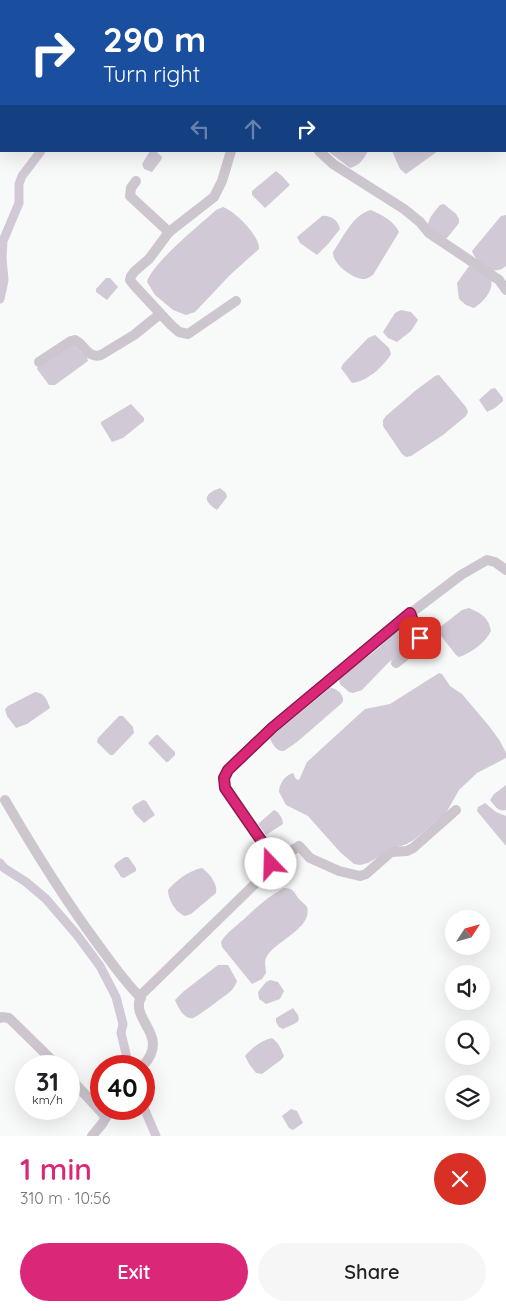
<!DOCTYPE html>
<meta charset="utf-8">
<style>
:root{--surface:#fff;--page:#f6f6f6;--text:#202124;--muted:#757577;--accent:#db2777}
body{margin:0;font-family:Quicksand,sans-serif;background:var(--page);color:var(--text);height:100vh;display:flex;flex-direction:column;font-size:19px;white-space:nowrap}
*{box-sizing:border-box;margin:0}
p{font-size:16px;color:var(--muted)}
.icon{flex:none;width:28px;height:28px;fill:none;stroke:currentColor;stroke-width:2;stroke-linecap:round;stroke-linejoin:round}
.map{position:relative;height:1136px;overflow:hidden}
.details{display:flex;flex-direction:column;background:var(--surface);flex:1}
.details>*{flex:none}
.top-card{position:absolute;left:0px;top:0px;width:506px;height:152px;box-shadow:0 5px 20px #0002;background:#1a4fa0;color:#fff;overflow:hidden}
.needle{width:32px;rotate:54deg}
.controls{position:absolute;left:445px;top:910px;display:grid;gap:10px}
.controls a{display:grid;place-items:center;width:45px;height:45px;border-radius:50%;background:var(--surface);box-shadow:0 5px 20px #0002;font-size:25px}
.speed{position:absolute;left:15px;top:1055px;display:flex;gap:10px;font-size:25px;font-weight:700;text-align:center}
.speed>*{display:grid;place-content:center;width:65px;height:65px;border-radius:50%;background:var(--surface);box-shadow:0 5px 20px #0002;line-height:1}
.speed small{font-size:12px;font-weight:400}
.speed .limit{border:8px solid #d22;background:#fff;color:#111}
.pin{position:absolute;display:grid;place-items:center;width:42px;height:42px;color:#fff;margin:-21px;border-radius:10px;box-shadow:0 2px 8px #0006}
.me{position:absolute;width:55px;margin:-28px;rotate:339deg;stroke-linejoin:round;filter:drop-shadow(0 0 4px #0008)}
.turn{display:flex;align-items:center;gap:18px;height:105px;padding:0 20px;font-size:22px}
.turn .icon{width:65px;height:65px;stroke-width:2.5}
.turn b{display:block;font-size:35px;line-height:42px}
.lanes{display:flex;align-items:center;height:48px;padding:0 20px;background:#0003;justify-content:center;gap:25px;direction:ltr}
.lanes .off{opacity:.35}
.round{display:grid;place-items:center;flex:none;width:52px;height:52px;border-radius:26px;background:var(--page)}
.head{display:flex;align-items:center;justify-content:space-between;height:85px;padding:0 20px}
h1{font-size:30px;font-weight:600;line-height:38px;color:var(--accent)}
.button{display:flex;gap:10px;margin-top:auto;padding:10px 20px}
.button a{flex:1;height:58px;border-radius:30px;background:var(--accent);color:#fff;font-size:20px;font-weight:600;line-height:58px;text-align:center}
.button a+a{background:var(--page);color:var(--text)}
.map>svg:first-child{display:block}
.water{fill:#d2c9d6}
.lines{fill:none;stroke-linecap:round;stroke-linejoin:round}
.canal{stroke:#d2c9d6;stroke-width:9}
.minor{stroke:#cec6cf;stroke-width:10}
.route-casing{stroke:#8e194d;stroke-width:12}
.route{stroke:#db2777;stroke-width:9}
</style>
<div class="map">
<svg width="506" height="1136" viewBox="0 0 506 1136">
<rect width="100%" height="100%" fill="#f7faf8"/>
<g class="water">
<path d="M150 151H156L162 157 161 160 152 172 144 169 142 164Z"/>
<path d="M328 151H368C363 160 360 165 350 168Z"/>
<path d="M392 151H438L406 174 400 169Z"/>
<path d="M276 171 282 176 290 185 265 208 252 195V191Z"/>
<path d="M444 204 456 214 459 219V223L447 238H442L428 226C428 218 435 211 440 205Z"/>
<path d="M223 207C235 211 260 236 259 249L230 275 195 312 186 315 173 310 155 295 147 282C151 264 201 224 216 210Z"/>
<path d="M371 210C382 215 394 221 399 232L373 275C371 276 367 279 365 279 354 280 332 264 333 252 343 238 353 214 371 210Z"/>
<path d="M506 215V266C503 268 501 270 498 270 488 273 475 260 472 251L501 216Z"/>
<path d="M322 216C330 215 338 220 340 229L328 244 317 255 300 243 297 237Z"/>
<path d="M469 266 491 279C494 291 483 302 474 308L466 305 459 299 457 283Z"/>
<path d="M106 278H110L118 287 107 300 96 292V289Z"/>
<path d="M401 310 411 312 418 320 411 331 397 342 388 338 383 332 395 313Z"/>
<path d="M375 335 389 348 391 354C383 367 368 381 352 383L341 368 343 364 368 338Z"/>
<path d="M73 344 87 357 88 361 55 385H49L37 369 38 366Z"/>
<path d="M439 375 466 407 468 412 466 416 443 435 411 456 406 457 402 454 383 426V420L386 416 415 391 435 376Z"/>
<path d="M495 388 503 398V401L495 408 487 412 479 400 491 389Z"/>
<path d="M131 404 144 418V421L123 438 112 442 101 424V422Z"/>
<path d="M220 488 226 493 227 497 217 510C202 500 204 494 220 488Z"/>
<path d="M469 608C481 613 489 618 491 631 486 642 471 653 459 657L456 655 438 632 439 628 462 610Z"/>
<path d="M409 623 411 625 416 641 388 663 362 690 353 693 349 692 340 684 339 679C349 668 364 660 376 650 387 642 395 628 409 623Z"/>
<path d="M439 673 442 674 450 686 462 694 489 726 500 741 506 753V758L477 773 459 790 446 813 415 839 407 844 391 849 368 863 360 865 354 864 340 852 308 816 286 805 279 792C279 784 285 775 293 773L296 779 299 780 307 762 365 709 390 704Z"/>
<path d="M330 688C337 688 346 696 342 703L297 742 284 751C277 752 273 745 270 739L272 736Z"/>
<path d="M35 692C45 693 47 700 50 708L27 724 16 728 7 716 5 709 8 706Z"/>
<path d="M119 716H123L133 727 134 733 113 755H110L97 742 98 738Z"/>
<path d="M156 735H158L175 752V755L168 762H166L148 743Z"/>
<path d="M506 785V810C498 812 495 806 490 800L494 794Z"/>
<path d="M143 800 146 801 155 815 144 823 135 814 132 808 134 805Z"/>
<path d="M485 803 496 812 506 816V846L477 811 478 807Z"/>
<path d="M274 810C279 812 283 819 283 824L266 835 258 824Z"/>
<path d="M125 857H128L136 868V871L124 878 121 877 114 866 116 863Z"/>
<path d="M202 868C209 873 218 884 216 893L191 914 185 916C176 913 168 900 168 890 176 880 190 870 202 868Z"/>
<path d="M284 888C295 888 294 894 301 901 303 903 306 905 307 907 313 929 274 941 266 958 264 962 266 969 266 973L262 979 252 984 222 947 221 942C226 933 235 927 243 920 256 908 268 896 284 888Z"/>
<path d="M218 965H228L237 981C236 984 234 988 231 991 226 995 197 1017 193 1018 184 1020 178 1007 175 1000L184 991Z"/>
<path d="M270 980 278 982 284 991 280 999 266 1004 259 999 258 992 266 982Z"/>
<path d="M293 1008 298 1015 299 1020 296 1023 283 1029 279 1027 276 1022V1018Z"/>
<path d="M272 1038C279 1043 281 1049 284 1056L282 1059 262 1074 256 1073 249 1064 245 1056C253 1047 260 1041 272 1038Z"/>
<path d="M291 1109 297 1111 303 1123 293 1130 289 1128 282 1116Z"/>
</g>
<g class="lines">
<g class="canal">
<path d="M134 0 139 1"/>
<path d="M0 29H1"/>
<path d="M505 86 506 85"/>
<path d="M0 299 4 280 2 258 3 241 19 203V184L22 176 41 151"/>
<path d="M0 863 4 868 26 882 46 899 77 935 100 966 116 997 123 1024 121 1033 129 1066"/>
<path d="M144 1108 156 1136"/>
</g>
<g class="minor">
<path d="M189 0 190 1"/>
<path d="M231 151 222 181 214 197 169 232 149 259 135 271 131 276 130 280 133 284 171 325 179 332 188 334 236 301"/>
<path d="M319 151 333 164 404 209 420 222 429 233 499 280 506 290"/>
<path d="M136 181 131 188 130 196 169 232"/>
<path d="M39 362 71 341 75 340C85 345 88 359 101 355L134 335 160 314"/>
<path d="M396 663 420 644V638L410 613"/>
<path d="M5 800C34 850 63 897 97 943 111 962 124 981 141 998"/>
<path d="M271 861 281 858 299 846 310 858 339 871 360 876 366 874 391 852 407 851 413 848 456 810"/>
<path d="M0 1018 2 1017 9 1018 58 1066"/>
<path d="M143 1066C172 1033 127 1021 142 994L261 878 271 864 270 856 265 846 225 788 224 778 228 770 272 727 399 622 461 575 487 560 495 562 506 570"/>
<path d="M69 1077 106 1117"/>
<path d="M92 1136 102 1124 111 1109"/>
</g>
</g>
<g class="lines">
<defs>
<path id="route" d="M271 864 270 856 265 846 225 788 224 778 228 770 272 728 410 613 420 638"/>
</defs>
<use href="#route" class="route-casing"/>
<use href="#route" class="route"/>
</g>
</svg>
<div class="controls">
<a><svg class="needle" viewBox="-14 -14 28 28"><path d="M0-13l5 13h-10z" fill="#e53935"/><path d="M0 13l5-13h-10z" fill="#757577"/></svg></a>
<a><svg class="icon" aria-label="sound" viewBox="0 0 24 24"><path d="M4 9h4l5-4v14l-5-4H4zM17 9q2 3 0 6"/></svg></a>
<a><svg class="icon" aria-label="search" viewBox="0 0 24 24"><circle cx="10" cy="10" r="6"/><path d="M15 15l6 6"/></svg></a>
<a><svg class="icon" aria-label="layers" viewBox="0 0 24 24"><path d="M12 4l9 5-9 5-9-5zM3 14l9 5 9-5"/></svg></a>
</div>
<div class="speed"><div>31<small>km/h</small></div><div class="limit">40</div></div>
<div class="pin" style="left:420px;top:638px;background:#d93025"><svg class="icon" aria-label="arrive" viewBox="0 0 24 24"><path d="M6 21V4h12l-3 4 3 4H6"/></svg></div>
<svg class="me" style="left:271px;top:864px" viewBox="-20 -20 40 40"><circle r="19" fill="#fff"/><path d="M0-13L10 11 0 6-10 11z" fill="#db2777"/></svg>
<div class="top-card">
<div class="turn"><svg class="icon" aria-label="right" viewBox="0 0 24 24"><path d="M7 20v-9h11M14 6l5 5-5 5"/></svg><div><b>290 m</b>Turn right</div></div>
<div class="lanes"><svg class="icon off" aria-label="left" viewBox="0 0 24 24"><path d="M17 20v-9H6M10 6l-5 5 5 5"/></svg><svg class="icon off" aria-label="ahead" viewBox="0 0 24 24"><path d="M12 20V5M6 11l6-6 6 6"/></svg><svg class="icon" aria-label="right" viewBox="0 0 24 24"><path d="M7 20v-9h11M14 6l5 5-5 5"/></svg></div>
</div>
</div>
<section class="details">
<div class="head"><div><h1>1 min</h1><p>310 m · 10:56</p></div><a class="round" style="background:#d93025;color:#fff"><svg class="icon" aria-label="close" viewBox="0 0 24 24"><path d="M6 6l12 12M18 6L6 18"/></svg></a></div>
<div class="button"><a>Exit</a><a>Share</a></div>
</section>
